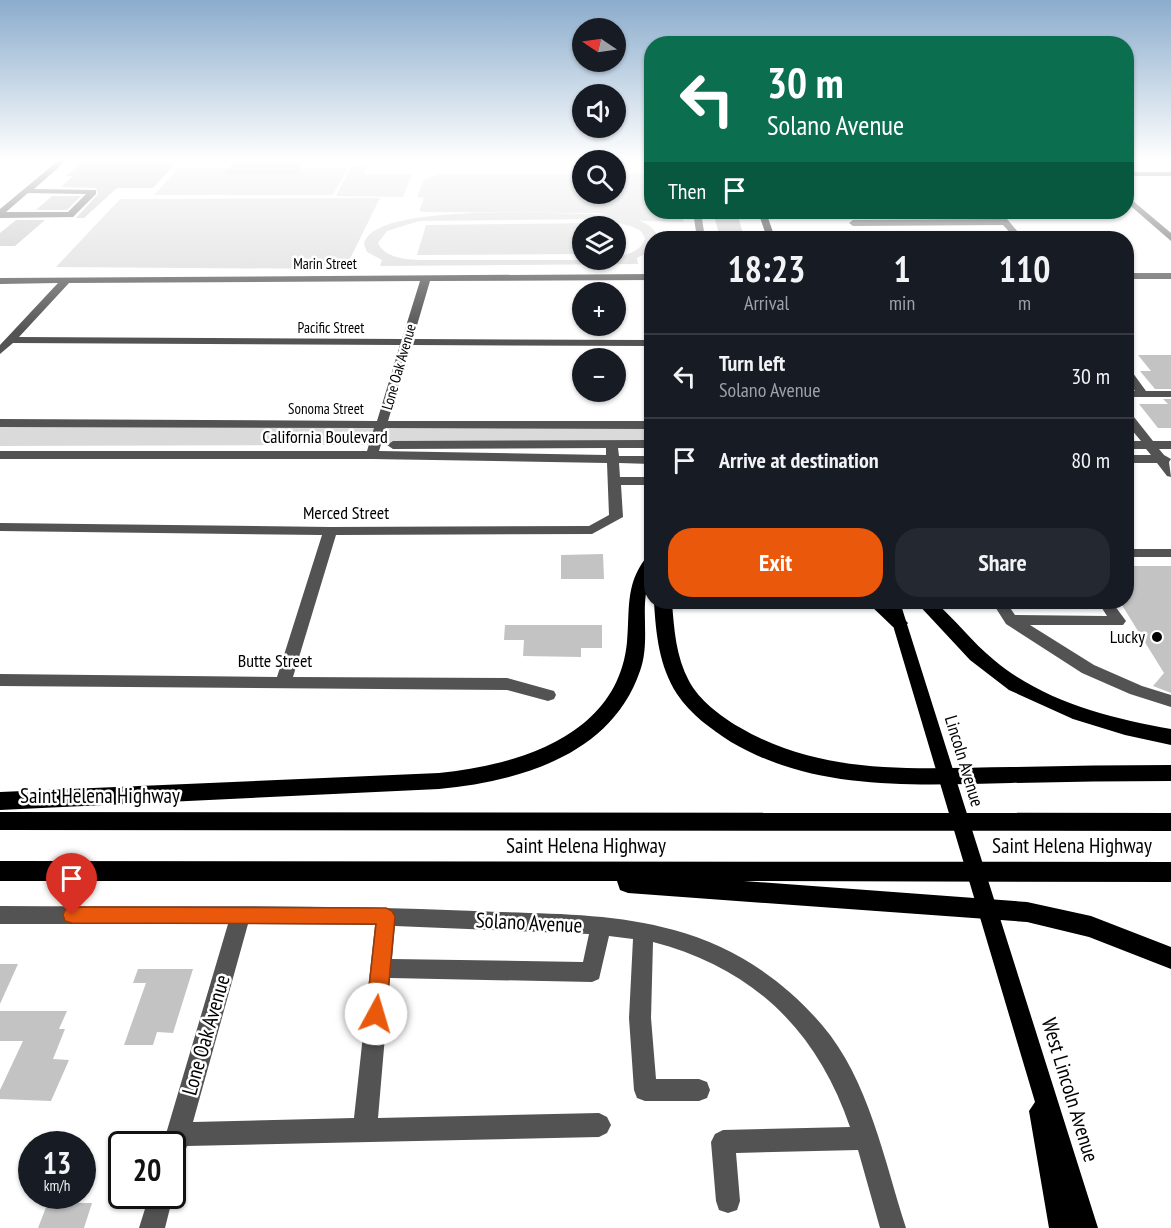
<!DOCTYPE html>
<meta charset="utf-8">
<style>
:root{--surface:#171b24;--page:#242831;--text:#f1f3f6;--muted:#9ea1a6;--line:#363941;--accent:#ea580c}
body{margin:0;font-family:"PT Sans Narrow",sans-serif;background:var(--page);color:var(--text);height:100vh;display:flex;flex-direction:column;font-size:22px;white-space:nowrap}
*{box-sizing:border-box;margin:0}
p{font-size:20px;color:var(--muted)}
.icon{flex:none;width:33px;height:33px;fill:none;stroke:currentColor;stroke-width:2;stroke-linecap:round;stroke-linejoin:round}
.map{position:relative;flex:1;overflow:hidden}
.panel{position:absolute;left:644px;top:231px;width:490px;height:378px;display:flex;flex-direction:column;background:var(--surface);border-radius:24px;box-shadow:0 2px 4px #0004}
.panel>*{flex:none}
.banner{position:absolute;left:644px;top:36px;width:490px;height:183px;border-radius:24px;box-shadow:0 2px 4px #0004;background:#0b6e4f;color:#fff;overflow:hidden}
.needle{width:39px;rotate:283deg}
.tools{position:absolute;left:572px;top:18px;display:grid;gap:12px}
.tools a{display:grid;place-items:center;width:54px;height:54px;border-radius:50%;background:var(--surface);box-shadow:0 2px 4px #0004;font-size:30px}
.speed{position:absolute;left:18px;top:1131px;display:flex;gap:12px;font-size:30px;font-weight:700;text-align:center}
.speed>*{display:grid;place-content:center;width:78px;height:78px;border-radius:50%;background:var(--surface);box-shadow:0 2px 4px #0004;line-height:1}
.speed small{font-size:15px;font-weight:400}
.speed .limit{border:3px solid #111;border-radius:9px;background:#fff;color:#111}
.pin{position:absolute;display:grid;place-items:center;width:51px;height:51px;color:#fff;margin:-62px -26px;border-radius:50% 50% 50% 0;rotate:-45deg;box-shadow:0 0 6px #0007}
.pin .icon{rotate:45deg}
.me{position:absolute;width:66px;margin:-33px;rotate:6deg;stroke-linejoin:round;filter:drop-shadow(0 0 4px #0008)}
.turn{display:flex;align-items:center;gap:21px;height:126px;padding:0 24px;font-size:27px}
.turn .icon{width:78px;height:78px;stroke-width:2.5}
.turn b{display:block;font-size:42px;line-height:51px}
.then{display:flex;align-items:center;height:57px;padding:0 24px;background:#0003;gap:12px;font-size:22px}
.eta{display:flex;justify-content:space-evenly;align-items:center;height:102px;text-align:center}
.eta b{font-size:36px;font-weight:600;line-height:42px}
.primary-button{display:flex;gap:12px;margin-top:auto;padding:12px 24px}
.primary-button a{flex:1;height:69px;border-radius:24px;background:var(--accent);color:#fff;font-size:24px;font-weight:600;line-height:69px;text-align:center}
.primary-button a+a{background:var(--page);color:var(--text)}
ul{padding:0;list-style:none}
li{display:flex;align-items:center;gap:18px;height:84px;padding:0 24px;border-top:2px solid var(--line)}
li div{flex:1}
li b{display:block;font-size:22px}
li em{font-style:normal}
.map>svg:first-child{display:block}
.green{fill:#dadada;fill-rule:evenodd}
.building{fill:#c3c3c3}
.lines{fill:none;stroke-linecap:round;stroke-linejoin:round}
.minor{fill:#535353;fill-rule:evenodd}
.major{fill:#000;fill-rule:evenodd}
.highway{fill:#000;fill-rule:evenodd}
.route{fill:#ea580c;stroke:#983908;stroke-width:1.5}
.poi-dot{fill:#000;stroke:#fff;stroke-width:2}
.labels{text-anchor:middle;stroke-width:5;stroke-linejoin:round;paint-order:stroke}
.far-street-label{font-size:15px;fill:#000;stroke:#fff}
.street-label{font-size:18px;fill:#000;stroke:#fff}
.poi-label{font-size:18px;fill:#000;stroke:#fff;text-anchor:end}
.near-street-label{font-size:21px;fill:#000;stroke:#fff}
</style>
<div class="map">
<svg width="1171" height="1228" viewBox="0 0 1171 1228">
<rect width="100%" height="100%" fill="#fff"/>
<g class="green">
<path d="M351 167H367L364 174H412L403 197 336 196Z"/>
<path d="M178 168H230L296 175 300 168H348L333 195H154Z"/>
<path d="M651 173V212H681L684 222 643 221 599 213 424 212 419 211 424 198 417 197 424 179 441 174H582V194H615V174Z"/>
<path d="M380 198 345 269 56 267 120 199Z"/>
<path d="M592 214C613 215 650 215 659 238H651V251L637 258 638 264 380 266 382 260 367 252 364 244C372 202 555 214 592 214ZM601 219 631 226 641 231 645 238C642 251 627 255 615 257V260H425C409 260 385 259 378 243L387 231 419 221Z"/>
<path d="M600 223V226H582V254L417 255 426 225Z"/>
<path d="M0 423 651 425V444L0 446Z"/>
</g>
<g class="building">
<path d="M84 160H179L153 188H117L84 218H76L98 194 96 188 61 187 73 176H66Z"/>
<path d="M236 160H305L296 175H224Z"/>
<path d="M52 196H81L67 210H36Z"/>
<path d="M713 212H737L744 238H720Z"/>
<path d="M16 220H45L15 246H0V233Z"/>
<path d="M1138 355H1171V389H1155L1140 371H1151Z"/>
<path d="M1163 399H1171V428H1158L1139 404H1168Z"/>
<path d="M603 554 604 579H561V555Z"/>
<path d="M1126 566H1171V693L1153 686 1164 673 1120 602H1126Z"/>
<path d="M505 625H602V648H581V657L523 656 524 640H504Z"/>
<path d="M0 964H18L0 1004Z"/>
<path d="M138 969H193L173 1033 157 1032 153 1045H124L146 983H133Z"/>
<path d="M0 1011H67L59 1029H65L53 1059 69 1060 51 1101 0 1099V1090L23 1041H0Z"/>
<path d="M50 1197H74L72 1203H92L84 1228H38Z"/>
</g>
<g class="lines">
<g class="minor">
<path d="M59 160H67L34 189 96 190V194L73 217 0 218V209ZM28 193 86 194 68 212H6Z"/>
<path d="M616 160H624V165L615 169Z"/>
<rect x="1126" y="172" width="45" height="4"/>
<path d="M1126 195 1171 233V241L1126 202Z"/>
<path d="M693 212H701L705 238H697Z"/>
<path d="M993 212H1001L1023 238H1015L1003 225 853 226 849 223 853 220 999 219Z"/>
<rect x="1126" y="273" width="45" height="6"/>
<path d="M651 274V280L430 281 413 339 651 340V346L411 345 388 421H651V429L386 428 379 451 606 455V448L393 449 387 445 393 441 651 440V448H618L619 456H651V464L619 463 620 477H651V485H621L623 517 592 534 336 535 293 677 507 678 554 691 556 695 554 699 548 701 507 690 0 686V674L277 677 322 535 0 531V523L330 527 589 526 609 515 607 463 372 459H0V451H367L374 428 0 427V419L377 421 400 345 13 343 0 354V345L58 283 0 284V278ZM420 281 402 339 19 337 69 283Z"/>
<path d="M1126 368 1130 369 1146 391H1171V397H1126V391H1135L1126 379Z"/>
<path d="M1126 411 1130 412 1153 441H1171V449H1159L1164 455 1171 459 1169 462 1171 477 1167 476 1157 463H1126V455H1151L1146 449H1126V441H1141L1126 423Z"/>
<rect x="1126" y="549" width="45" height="8"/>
<path d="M992 602H1006L1015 615 1107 616 1098 602H1112L1126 621 1123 625H1030L1094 665 1142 686 1171 695V707L1130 694 1082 673 1006 624Z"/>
<path d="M0 906C158 907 317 904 475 911 541 914 610 912 674 930 731 945 783 979 822 1025 869 1080 884 1160 906 1228H880L858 1150 736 1153 740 1201 737 1210 728 1213 719 1210 716 1201 711 1142 715 1134 723 1130 850 1127C817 1030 753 968 653 942L651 1018 656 1079H699L707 1082 710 1090 707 1098 699 1101H645L637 1098 634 1090 629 1018 633 939 609 936 599 979 592 982 390 978 378 1118 599 1113 607 1117 611 1125 607 1133 599 1137 187 1146 180 1163 172 1167V1144H163L228 924H0ZM248 924 375 925 354 1118 193 1122ZM395 926 589 934 583 962 392 959Z"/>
<path d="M172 1194 173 1196 165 1228H139L149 1196Z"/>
</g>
<g class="major">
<path d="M758 212H766L775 238H767Z"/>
<path d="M886 602H900L1098 1228H1049L1029 1111 1035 1102Z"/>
</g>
<g class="highway">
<path d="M651 558C651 574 646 587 645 603 644 625 648 649 640 671 611 756 519 781 439 789L0 810V792L439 773C518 765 618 736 627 642 630 610 625 586 645 559Z"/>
<path d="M654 602H672C674 629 676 657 689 681 699 700 720 716 739 727 824 777 917 768 1012 767 1065 766 1118 765 1171 765V781C1118 781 1064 782 1011 783 916 785 816 792 731 742 711 729 690 714 677 694 659 666 656 634 654 602Z"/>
<path d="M867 602H886L908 623 905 627H893Z"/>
<path d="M916 602H935C956 620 972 642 994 660 1043 701 1109 718 1171 729V745L1125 735 1073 719 1009 690 970 660Z"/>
<path d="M0 812 1171 813V831L0 830Z"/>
<path d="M0 861 1171 862V882L744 881 1027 902 1091 916 1171 947V969L1089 937 1027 922 628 893 620 890 617 881H0Z"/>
</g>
</g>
<linearGradient id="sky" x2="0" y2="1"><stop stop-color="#8baccc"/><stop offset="0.48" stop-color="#fff"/><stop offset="1" stop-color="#fff" stop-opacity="0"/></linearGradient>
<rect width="1171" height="332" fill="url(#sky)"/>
<path class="route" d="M72 907 386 908 392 911 395 916 386 1014 383 1021 376 1024 369 1021 366 1014 376 924 72 923 65 921 63 915 65 910Z"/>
<circle class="poi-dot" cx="1157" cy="637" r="6"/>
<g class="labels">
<g class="far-street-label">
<text x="325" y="269">Marin Street</text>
<text x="331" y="333">Pacific Street</text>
<text transform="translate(399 367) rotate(-74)" y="5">Lone Oak Avenue</text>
<text x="326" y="414">Sonoma Street</text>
</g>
<g class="street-label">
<text x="325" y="443">California Boulevard</text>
<text x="346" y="519">Merced Street</text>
<text x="275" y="667">Butte Street</text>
<text transform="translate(964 761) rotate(73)" y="6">Lincoln Avenue</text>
</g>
<g class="poi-label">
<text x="1145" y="643">Lucky</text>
</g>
<g class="near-street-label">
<text x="100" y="803">Saint Helena Highway</text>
<text x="586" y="853">Saint Helena Highway</text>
<text x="1072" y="853">Saint Helena Highway</text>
<text transform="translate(529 923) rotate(3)" y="7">Solano Avenue</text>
<text transform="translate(206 1035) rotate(-74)" y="7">Lone Oak Avenue</text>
<text transform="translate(1070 1090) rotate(73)" y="7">West Lincoln Avenue</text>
</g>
</g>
</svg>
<div class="tools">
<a><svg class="needle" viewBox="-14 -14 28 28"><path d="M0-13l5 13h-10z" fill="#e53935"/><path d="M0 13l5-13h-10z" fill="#9ea1a6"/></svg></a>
<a><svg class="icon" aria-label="sound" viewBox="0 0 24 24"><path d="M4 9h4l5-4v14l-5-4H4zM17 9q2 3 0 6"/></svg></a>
<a><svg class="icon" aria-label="search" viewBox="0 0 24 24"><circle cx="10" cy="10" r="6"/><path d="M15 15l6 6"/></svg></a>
<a><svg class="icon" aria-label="layers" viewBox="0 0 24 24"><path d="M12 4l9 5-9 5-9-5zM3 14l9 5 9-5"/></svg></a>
<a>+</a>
<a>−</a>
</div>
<div class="speed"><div>13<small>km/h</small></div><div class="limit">20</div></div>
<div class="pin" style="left:72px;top:915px;background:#d93025"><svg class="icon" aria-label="arrive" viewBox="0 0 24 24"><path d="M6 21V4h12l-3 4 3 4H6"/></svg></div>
<svg class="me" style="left:376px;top:1014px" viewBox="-20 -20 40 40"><circle r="19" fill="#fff"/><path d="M0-13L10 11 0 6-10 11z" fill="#ea580c"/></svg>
<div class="banner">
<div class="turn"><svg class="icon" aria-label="left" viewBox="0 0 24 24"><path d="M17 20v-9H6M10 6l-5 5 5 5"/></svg><div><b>30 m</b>Solano Avenue</div></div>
<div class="then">Then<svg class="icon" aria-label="arrive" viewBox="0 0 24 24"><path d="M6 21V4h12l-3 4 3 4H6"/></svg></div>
</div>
<section class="panel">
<div class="eta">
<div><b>18:23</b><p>Arrival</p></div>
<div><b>1</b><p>min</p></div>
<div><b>110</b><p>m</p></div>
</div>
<ul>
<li><svg class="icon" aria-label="left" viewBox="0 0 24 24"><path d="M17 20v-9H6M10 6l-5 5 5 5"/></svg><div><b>Turn left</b><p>Solano Avenue</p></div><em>30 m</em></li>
<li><svg class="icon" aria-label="arrive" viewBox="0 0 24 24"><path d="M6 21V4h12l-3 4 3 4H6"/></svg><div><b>Arrive at destination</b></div><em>80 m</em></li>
</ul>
<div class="primary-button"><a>Exit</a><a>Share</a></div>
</section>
</div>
